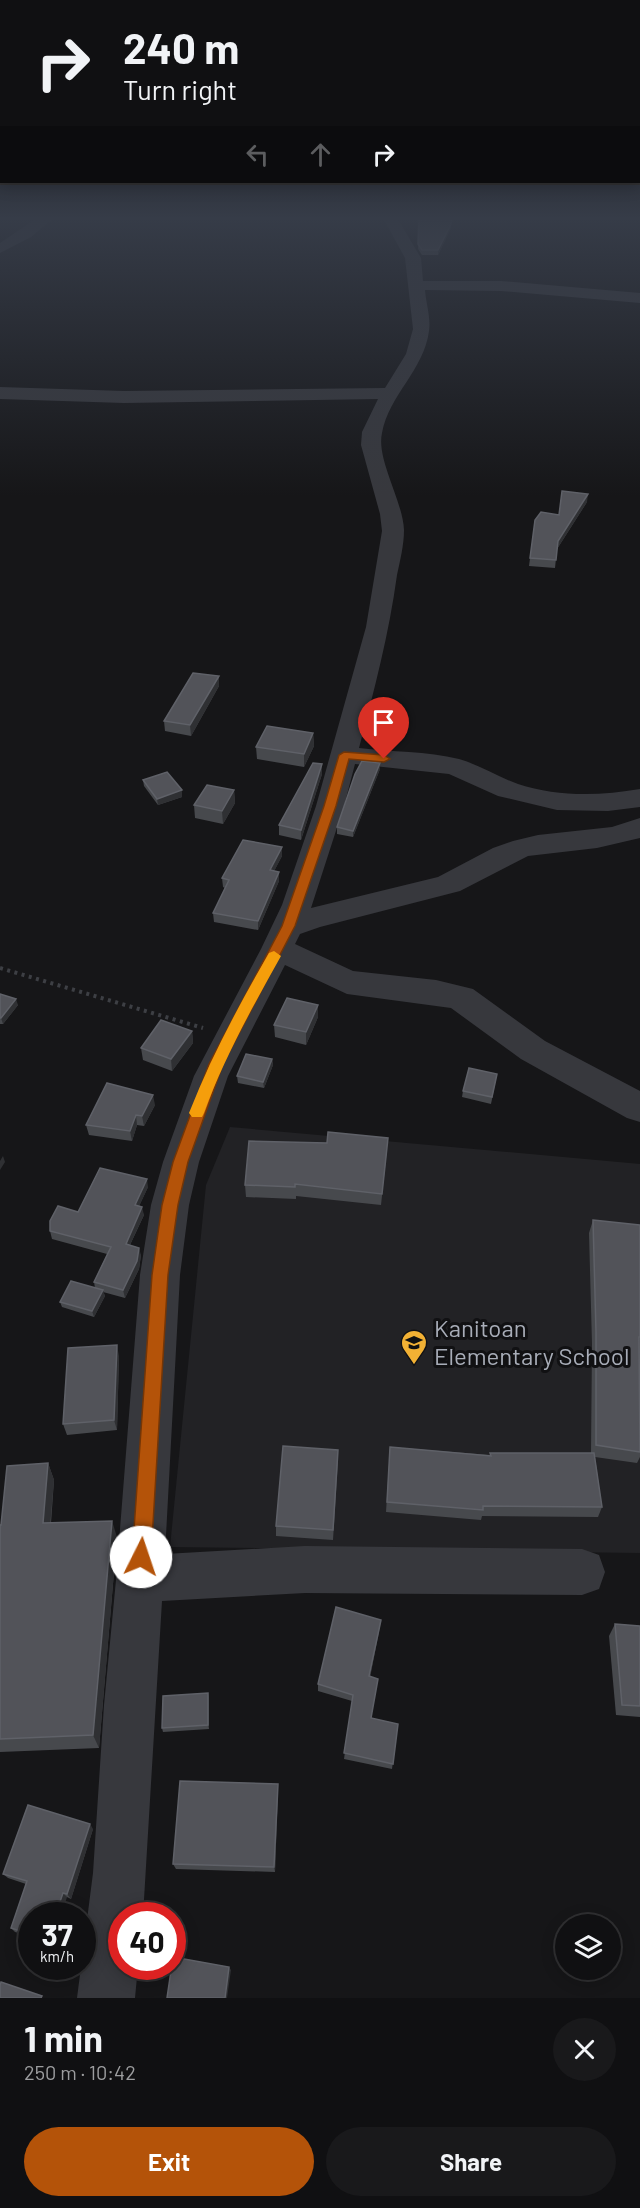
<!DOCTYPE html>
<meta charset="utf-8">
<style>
:root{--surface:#101012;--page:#19191b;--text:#f1f3f6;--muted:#9c9d9f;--line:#303032;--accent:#b45309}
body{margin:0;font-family:Barlow,sans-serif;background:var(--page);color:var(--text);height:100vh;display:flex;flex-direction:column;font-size:22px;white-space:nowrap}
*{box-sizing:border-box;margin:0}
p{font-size:20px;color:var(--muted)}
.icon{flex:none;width:33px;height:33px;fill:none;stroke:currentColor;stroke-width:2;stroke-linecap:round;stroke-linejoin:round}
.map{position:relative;height:1998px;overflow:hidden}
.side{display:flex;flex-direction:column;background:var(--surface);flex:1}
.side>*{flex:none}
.banner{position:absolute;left:0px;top:0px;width:640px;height:183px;box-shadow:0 3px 15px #0003,0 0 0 2px var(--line);background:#101012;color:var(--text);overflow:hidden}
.buttons{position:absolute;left:555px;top:1914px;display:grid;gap:12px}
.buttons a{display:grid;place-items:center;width:66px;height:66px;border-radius:50%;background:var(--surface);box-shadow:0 3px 15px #0003,0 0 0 2px var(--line);font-size:30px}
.speed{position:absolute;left:18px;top:1902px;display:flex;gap:12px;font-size:30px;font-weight:700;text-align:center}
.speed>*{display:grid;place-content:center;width:78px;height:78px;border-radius:50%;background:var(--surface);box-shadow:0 3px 15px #0003,0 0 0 2px var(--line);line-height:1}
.speed small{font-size:15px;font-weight:400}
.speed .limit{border:9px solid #d22;background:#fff;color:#111}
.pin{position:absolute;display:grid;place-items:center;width:51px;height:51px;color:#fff;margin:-62px -26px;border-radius:50% 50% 50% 0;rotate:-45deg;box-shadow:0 0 6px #0007}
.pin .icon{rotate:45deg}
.me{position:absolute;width:66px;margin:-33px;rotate:4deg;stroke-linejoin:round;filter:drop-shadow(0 0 4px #0008)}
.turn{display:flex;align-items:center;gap:21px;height:126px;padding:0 24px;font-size:27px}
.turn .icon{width:78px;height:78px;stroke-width:2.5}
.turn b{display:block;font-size:42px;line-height:51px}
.lanes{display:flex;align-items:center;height:57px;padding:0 24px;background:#0003;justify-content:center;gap:30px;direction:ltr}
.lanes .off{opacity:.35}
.round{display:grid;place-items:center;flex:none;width:63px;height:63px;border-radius:32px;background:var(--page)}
.headline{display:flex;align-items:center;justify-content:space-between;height:102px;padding:0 24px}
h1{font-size:36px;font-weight:700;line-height:45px}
.action{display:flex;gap:12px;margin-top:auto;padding:12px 24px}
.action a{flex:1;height:69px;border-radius:36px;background:var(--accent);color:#fff;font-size:24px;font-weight:700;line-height:69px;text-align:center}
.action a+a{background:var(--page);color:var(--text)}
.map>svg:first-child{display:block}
.built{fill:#222225}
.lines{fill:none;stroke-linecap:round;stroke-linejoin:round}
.path{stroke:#3d3f44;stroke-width:4;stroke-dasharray:3 4.5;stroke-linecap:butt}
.minor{fill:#37383d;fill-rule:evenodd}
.wall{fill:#47494d}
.shaded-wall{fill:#2f3033}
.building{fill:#525359;stroke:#5f6168;stroke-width:1.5}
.route{fill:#b45309;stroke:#753606;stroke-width:1.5}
.slow{fill:#f59e0b}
.labels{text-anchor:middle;stroke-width:6;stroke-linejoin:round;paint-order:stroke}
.near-poi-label{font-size:24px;fill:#a8adb8;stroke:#111113;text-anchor:start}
</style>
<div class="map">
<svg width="640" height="1998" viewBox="0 0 640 1998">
<rect width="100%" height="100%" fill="#161618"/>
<path class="built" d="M230 1127 640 1164V1553L170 1547 206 1185Z"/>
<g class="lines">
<path class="path" d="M0 968 203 1028"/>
<g class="minor">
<path d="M40 216H56L31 237 0 253V243Z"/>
<path d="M382 216H396L421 258 423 281H501L640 293V303L501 291 425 290C426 303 431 318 429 331 424 370 389 395 382 433 376 459 403 501 404 530 404 545 400 561 397 575 389 634 374 691 359 748 391 752 427 751 459 759 480 765 498 777 518 784 557 797 600 796 640 789V807L608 811 557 810 498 796 449 774 355 764 344 806 311 908 438 877 493 848 513 841 538 835 612 827 640 818V838L597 848 528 856 460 891 320 927 300 934 295 944 353 971 436 980 473 989 545 1041 640 1091V1122L627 1118 521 1059 451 1008 347 994 285 965 228 1076 199 1162 189 1205 180 1275 165 1554 305 1546 582 1549 599 1555 605 1572 599 1589 582 1595 305 1593 162 1601 143 1916H122V1966H138L135 1998H77L93 1873 104 1705 116 1580 140 1275 151 1205 163 1162 194 1076 261 949 282 905 316 806 366 627 382 531 380 514 361 445 362 432 378 399 124 403 0 399V387L124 391 385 388 406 354 413 329 405 258Z"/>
</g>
</g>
<g class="wall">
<path d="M419 216 451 228 438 255H422L418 249Z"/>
<path d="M587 502 557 549 555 568 529 566 535 520 559 515Z"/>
<path d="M219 676V686L191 736 165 731 164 721Z"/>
<path d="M313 733 314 746 304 767 257 759 256 747Z"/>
<path d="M322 764V774L301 840 279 835V825Z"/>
<path d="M380 769 353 837 337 834V827Z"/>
<path d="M143 780 182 790V797L158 805 144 786Z"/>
<path d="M234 790 235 803 223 824 195 818 194 805Z"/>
<path d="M282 847V856L274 871 279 881 258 930 214 922 213 913 225 888 223 887 222 878Z"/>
<path d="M0 994 18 1005 3 1024H0Z"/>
<path d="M318 1005V1017L306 1045 275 1037 274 1025Z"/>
<path d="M192 1031 193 1043 172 1071 143 1060 141 1048Z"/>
<path d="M272 1059 273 1065 264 1088 238 1083 237 1076Z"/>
<path d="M497 1074 491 1104 462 1097 463 1091Z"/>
<path d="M155 1105 144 1126 137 1125 132 1141 89 1135 86 1125Z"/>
<path d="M387 1150 381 1205 296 1196V1199L246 1197 245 1185Z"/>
<path d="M148 1187 139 1206 144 1215 130 1245 141 1255 139 1269 125 1298 103 1292 105 1296 94 1317 62 1307 60 1302 95 1288 94 1282 107 1254 52 1239 50 1231 78 1212Z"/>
<path d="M593 1220 640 1226V1457L637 1463 595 1457 602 1507 598 1517 482 1516 481 1520 386 1512 390 1447 490 1455V1453H591L592 1344 589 1233Z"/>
<path d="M119 1356 117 1430 67 1435 63 1424Z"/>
<path d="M338 1460 333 1540 276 1536V1526Z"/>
<path d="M48 1463 54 1480 51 1523 117 1537 99 1748 0 1752V1525Z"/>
<path d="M381 1620 370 1677 378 1679 371 1718 398 1724 392 1769 344 1759 352 1701 318 1691V1684Z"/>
<path d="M615 1624 640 1626V1717L616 1715 609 1636Z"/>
<path d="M209 1697V1729L163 1732 162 1728Z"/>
<path d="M278 1790 275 1872 176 1869 173 1864Z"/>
<path d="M93 1829 71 1899 67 1897 32 1916V1937L15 1932 11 1928 26 1884 8 1878 3 1874Z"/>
</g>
<g class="shaded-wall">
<path d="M451 224V228L438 255V250Z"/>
<path d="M588 494 587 502 557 549 558 541Z"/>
<path d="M219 676V686L191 736 190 725Z"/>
<path d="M313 733 314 746 304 767V754Z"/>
<path d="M380 763V769L353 837V831Z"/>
<path d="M322 764V774L301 840V830Z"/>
<path d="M182 790V797L158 805 157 799Z"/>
<path d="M234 790 235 803 223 824 222 811Z"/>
<path d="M282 847V856L270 879V870Z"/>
<path d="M279 872V881L258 930V921Z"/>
<path d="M16 999 18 1005 3 1024 1 1018Z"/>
<path d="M318 1005V1017L306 1045V1032Z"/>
<path d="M192 1031 193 1043 172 1071 171 1059Z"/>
<path d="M272 1059 273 1065 264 1088 263 1082Z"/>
<path d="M153 1095 155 1105 144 1126 142 1116Z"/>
<path d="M136 1115 137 1125 132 1141 130 1131Z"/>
<path d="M3 1156 5 1162 0 1170V1161Z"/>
<path d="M147 1179 148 1187 136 1213 135 1205Z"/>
<path d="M142 1207 144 1215 127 1251 126 1244Z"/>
<path d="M139 1248 141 1255 139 1269 125 1298 123 1290Z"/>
<path d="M103 1290 105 1296 94 1317 92 1311Z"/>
<path d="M117 1345 119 1356 117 1430 114 1420Z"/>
<path d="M48 1463 54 1480 49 1539 43 1523Z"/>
<path d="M112 1521 117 1537 99 1748 93 1735Z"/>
<path d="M381 1620 380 1627 369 1683V1676Z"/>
<path d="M208 1693 209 1697V1729L208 1725Z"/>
<path d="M278 1784V1790L275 1872 274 1867Z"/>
<path d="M90 1824 93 1829 71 1899 67 1894Z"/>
<path d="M63 1893 67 1897 61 1916H55Z"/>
<path d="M229 1967 231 1970 227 1998H225Z"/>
</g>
<g class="building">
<path d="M419 216H452L451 224 438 250H422L418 244Z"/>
<path d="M562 491 588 494 558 541 556 560 530 558 535 520 541 512 559 515Z"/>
<path d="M193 673 219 676 190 725 164 721Z"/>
<path d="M267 726 313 733 304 754 256 747Z"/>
<path d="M362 761 380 763 353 831 337 827 355 774Z"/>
<path d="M313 763 322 764 301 830 279 825Z"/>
<path d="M167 772 182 790 157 799 143 780Z"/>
<path d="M207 785 234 790 222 811 194 805Z"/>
<path d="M243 840 282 847 270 870 279 872 258 921 213 913 229 880 222 878Z"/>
<path d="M0 994 16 999 1 1018H0Z"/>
<path d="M287 998 318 1005 306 1032 274 1025Z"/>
<path d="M161 1020 192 1031 171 1059 141 1048Z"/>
<path d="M246 1054 272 1059 263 1082 237 1076Z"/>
<path d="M469 1068 497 1074 492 1097 463 1091Z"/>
<path d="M107 1083 153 1095 142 1116 136 1115 130 1131 86 1125Z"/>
<path d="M328 1132 388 1138 382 1194 295 1184V1187L245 1185 249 1141 327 1143Z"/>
<path d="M100 1168 147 1179 135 1205 142 1207 126 1244 139 1248 137 1261 123 1290 94 1282 111 1247 50 1231V1221L58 1206 78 1212Z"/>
<path d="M593 1220 640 1225V1337H639L640 1452 596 1445V1332Z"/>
<path d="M71 1281 103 1290 92 1311 60 1302Z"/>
<path d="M117 1345 114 1420 63 1424 68 1348Z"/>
<path d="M283 1446 338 1450 333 1530 276 1526Z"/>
<path d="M390 1447 491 1456 490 1453H594L602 1507 483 1506V1510L387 1502Z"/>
<path d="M48 1463 43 1523 112 1521 93 1735 0 1739V1525H1L7 1466Z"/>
<path d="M336 1607 381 1620 369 1676 378 1679 371 1718 398 1724 393 1764 344 1753 353 1695 318 1684Z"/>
<path d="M615 1624 640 1626V1706L622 1705Z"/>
<path d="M208 1693V1725L162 1728 163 1696Z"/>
<path d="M180 1781 278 1784 274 1867 173 1864Z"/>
<path d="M28 1805 90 1824 67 1894 63 1893 55 1916H32V1935L11 1928 27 1881 3 1874Z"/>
<path d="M173 1957 229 1967 225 1998H167Z"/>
<path d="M1 1982 42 1996 41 1998H0V1985Z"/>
</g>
<linearGradient id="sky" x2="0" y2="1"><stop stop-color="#0c0c0d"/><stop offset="0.44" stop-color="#363c48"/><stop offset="1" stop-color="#363c48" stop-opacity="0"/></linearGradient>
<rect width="640" height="496" fill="url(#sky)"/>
<path class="route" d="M344 752 384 755 390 759 384 762 349 759 336 806 295 926 223 1064 188 1162 178 1205 168 1275 151 1557 148 1564 141 1567 134 1564 132 1557 152 1275 162 1205 173 1162 209 1064 282 926 324 806 339 755Z"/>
<path class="slow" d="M274 951 281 956C252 1008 224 1058 204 1113L202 1117H192L189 1113C211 1057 239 1005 269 953Z"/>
<defs>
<symbol id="school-pin" viewBox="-11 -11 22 30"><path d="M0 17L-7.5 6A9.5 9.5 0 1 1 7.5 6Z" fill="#f2b134" stroke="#111113"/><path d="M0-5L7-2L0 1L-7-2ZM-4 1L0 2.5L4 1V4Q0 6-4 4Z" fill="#111"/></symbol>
</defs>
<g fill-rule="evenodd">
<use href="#school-pin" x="399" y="1328" width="30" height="40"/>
</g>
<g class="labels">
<g class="near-poi-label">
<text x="434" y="1337">Kanitoan<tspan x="434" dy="28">Elementary School</tspan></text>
</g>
</g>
</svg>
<div class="buttons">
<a><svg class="icon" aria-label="layers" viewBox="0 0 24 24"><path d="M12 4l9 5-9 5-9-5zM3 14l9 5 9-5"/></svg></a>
</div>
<div class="speed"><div>37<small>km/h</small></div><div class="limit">40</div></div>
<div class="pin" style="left:384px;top:759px;background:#d93025"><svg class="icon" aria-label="arrive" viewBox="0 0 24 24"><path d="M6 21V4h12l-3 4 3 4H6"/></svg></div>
<svg class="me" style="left:141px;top:1557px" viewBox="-20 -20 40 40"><circle r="19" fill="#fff"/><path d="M0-13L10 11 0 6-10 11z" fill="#b45309"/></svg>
<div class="banner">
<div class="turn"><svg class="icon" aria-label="right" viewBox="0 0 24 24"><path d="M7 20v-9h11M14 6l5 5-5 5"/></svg><div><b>240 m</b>Turn right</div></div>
<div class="lanes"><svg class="icon off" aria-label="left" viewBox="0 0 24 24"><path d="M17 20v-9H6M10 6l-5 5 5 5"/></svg><svg class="icon off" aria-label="ahead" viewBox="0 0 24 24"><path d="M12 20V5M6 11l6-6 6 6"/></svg><svg class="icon" aria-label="right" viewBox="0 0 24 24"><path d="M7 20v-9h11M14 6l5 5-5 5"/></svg></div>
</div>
</div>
<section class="side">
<div class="headline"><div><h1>1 min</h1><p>250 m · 10:42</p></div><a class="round"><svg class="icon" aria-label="close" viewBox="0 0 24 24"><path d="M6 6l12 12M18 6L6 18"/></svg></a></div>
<div class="action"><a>Exit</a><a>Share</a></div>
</section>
